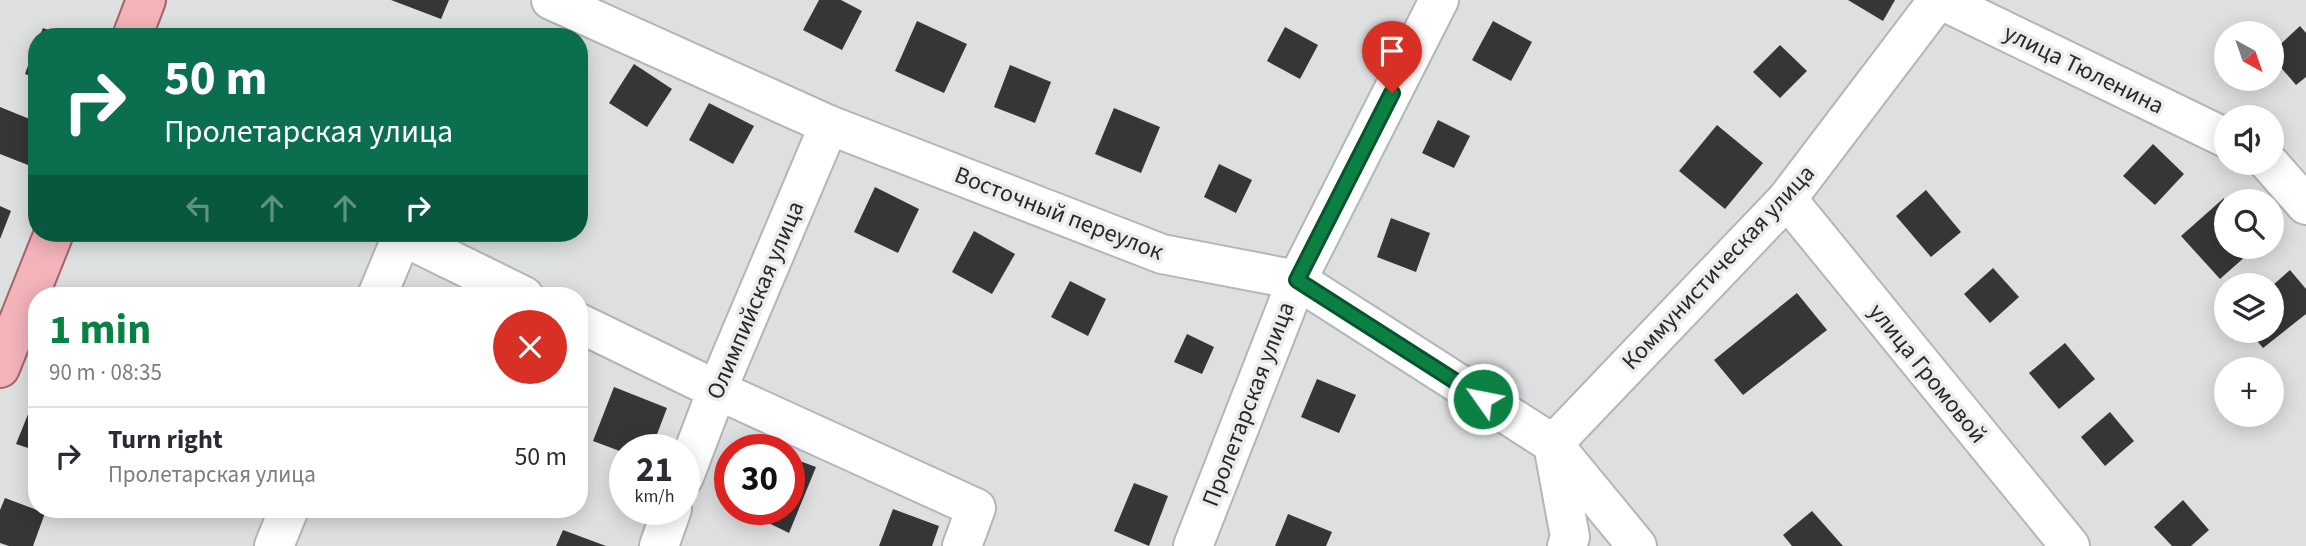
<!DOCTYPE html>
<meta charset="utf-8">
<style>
:root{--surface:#fff;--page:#f7f7f7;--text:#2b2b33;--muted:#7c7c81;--line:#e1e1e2;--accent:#0b8043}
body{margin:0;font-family:"Source Sans 3",sans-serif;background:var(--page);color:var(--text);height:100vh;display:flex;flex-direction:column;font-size:26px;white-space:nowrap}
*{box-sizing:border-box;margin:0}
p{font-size:23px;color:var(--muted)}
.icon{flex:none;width:38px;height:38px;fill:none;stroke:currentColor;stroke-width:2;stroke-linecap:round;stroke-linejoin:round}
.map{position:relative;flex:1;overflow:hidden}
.drawer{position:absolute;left:28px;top:287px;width:560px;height:231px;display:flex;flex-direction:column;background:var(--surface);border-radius:28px;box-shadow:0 4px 18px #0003}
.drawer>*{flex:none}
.top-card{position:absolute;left:28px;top:28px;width:560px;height:214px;border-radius:28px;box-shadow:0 4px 18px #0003;background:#0b6e4f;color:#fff;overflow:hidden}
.needle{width:46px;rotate:140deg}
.fabs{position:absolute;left:2214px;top:21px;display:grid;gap:14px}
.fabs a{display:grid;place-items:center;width:70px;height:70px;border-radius:50%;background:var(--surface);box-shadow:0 4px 18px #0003;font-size:35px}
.speed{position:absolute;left:609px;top:434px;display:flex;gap:14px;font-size:35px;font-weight:700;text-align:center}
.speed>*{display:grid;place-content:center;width:91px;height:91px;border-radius:50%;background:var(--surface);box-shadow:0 4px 18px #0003;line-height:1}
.speed small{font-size:18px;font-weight:400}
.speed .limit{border:10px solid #d22;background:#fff;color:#111}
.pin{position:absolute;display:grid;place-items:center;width:60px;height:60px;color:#fff;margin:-72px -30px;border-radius:50% 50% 50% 0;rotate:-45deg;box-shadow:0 0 7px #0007}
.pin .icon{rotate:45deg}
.me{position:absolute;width:77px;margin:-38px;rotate:303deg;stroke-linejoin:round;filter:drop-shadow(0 0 5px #0008)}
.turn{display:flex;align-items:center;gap:24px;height:147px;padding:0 21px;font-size:32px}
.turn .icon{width:91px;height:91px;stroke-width:2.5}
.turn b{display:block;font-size:49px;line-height:60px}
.lanes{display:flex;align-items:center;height:66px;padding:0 21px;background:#0003;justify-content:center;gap:35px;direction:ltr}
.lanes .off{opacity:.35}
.round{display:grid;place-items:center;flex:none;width:74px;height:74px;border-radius:37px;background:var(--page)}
.summary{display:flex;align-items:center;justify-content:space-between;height:119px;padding:0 21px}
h1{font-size:42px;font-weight:700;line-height:52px;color:var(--accent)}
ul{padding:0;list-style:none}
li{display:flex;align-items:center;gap:21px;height:98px;padding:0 21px;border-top:2px solid var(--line)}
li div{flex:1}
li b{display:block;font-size:26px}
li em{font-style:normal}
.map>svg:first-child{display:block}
.building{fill:#373636}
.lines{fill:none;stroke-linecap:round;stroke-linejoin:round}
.minor-casing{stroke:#b4b5b6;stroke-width:42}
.major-casing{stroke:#a66269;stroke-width:42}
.minor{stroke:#fff;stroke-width:38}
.major{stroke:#f2b3b9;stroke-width:38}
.route-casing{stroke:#07532c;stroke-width:18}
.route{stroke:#0b8043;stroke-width:12}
.labels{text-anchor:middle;stroke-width:7;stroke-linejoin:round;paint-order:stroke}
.street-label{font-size:24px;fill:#282929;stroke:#ebeced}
</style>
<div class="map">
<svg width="2306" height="546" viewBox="0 0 2306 546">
<rect width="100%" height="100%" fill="#dedfe0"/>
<g class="building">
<path d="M391 0H449L441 19Z"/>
<path d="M819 0H841L862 11 842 50 803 30Z"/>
<path d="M1848 0H1895L1883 21Z"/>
<path d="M917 21 967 44 944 93 895 71Z"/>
<path d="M1493 21 1532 42 1511 81 1472 60Z"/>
<path d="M2300 26 2306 33V77L2296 85 2272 57V52Z"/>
<path d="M1285 27 1318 45 1300 79 1267 61Z"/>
<path d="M43 28 66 36V37H39Z"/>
<path d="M36 44H37V78L25 74Z"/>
<path d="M1780 45 1807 71 1780 98 1753 72Z"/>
<path d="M634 64 672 89 647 127 609 103Z"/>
<path d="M1010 65 1051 82 1035 123 994 107Z"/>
<path d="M709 103 754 126 733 164 689 140Z"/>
<path d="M0 107 37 122V144L28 165 0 154Z"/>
<path d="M1114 108 1160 127 1141 173 1095 154Z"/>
<path d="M1438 120 1470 136 1454 168 1422 153Z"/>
<path d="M1717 125 1763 163 1725 209 1679 171Z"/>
<path d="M2153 144 2184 174 2155 205 2123 176Z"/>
<path d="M1219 164 1252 180 1236 213 1204 197Z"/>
<path d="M875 187 919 209 898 253 854 232Z"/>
<path d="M1926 190 1961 232 1931 257 1896 216Z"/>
<path d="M2224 198 2226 247H2256L2220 279 2181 236Z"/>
<path d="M0 206 11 211 0 239Z"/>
<path d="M1391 218 1430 233 1416 272 1377 257Z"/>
<path d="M974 231 1015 254 992 294 952 272Z"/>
<path d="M1993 268 2019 297 1990 323 1964 294Z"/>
<path d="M2290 270 2306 289V314L2263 348 2249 331H2272V286Z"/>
<path d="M1070 281 1106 299 1088 336 1051 317Z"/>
<path d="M1797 293 1827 330 1743 395 1714 360Z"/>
<path d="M1187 334 1214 347 1202 374 1174 362Z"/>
<path d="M2065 343 2095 379 2059 409 2029 373Z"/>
<path d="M1317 379 1356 395 1339 433 1301 417Z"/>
<path d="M614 387 667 408 651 450H625V453L593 441Z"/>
<path d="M33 402 37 404V451L16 444Z"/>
<path d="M2110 412 2134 441 2105 466 2081 437Z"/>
<path d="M789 457 816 467 789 533 750 514 752 509H789Z"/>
<path d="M1134 483 1168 496 1149 546 1114 531Z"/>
<path d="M5 498 45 513 33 546H9L0 543V510Z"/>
<path d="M2183 500 2209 530 2191 546H2172L2154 527Z"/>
<path d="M893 509 939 526 932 546H879Z"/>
<path d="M1812 511 1843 546H1792L1783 535Z"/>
<path d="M1288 514 1332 532 1326 546H1275Z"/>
<path d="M563 530 606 546H556Z"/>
</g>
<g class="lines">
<defs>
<g id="minor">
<path d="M551 0 829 125 1162 254 1297 280 1553 444 1637 546"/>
<path d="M1941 0 2226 138"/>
<path d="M2269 163 2306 205"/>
<path d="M1787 199 2070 546"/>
<path d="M377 296 402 236 524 296"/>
<path d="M579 323 717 390 976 508 962 546"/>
<path d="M684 477 717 390 829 125"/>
<path d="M274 546 289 509"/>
<path d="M659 546 672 509"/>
<path d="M1193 546 1297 280 1439 0"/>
<path d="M1567 546 1570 537 1553 444 1787 199 1938 0"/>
</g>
<g id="major">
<path d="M132 37 146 0"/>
<path d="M0 368 54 233"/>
</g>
</defs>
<use href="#minor" class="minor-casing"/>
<use href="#major" class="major-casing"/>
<use href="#minor" class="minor"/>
<use href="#major" class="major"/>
</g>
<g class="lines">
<defs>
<path id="route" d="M1392 93 1297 280 1483 399"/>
</defs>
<use href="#route" class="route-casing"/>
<use href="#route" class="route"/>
</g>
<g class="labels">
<g class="street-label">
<text transform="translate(2084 69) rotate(26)" y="8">улица Тюленина</text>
<text transform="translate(1059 213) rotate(21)" y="8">Восточный переулок</text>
<text transform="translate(1718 267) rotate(-47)" y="8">Коммунистическая улица</text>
<text transform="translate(755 300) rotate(-67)" y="8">Олимпийская улица</text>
<text transform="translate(1928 373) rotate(51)" y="8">улица Громовой</text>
<text transform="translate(1248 404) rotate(-69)" y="8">Пролетарская улица</text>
</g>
</g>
</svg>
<div class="fabs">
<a><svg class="needle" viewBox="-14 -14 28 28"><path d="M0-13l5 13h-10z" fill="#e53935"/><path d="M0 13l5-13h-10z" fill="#7c7c81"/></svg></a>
<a><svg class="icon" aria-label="sound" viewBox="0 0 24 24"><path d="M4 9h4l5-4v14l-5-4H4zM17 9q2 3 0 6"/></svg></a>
<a><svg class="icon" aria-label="search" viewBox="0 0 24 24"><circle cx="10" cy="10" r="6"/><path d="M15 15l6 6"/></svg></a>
<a><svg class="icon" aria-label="layers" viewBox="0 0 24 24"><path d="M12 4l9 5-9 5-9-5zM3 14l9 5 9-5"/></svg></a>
<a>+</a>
</div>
<div class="speed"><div>21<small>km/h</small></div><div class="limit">30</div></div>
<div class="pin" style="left:1392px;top:93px;background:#d93025"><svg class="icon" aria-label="arrive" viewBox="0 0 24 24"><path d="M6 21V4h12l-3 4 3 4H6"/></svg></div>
<svg class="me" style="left:1483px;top:399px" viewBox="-20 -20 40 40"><circle r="17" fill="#0b8043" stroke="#fff" stroke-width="3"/><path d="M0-11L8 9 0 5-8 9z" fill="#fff"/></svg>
<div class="top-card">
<div class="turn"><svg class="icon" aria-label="right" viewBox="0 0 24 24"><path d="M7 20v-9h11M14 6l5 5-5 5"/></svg><div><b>50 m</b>Пролетарская улица</div></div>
<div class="lanes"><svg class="icon off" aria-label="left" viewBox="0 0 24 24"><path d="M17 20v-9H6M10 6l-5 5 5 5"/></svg><svg class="icon off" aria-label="ahead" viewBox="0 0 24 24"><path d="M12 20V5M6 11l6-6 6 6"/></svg><svg class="icon off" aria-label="ahead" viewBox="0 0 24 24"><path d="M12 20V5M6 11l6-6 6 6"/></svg><svg class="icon" aria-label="right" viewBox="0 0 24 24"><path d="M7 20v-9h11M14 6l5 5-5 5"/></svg></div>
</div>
<section class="drawer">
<div class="summary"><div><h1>1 min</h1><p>90 m · 08:35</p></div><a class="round" style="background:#d93025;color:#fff"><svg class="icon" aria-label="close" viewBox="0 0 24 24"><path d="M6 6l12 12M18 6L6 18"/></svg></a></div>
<ul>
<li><svg class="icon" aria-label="right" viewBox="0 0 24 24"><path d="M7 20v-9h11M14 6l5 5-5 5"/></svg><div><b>Turn right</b><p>Пролетарская улица</p></div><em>50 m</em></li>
</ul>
</section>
</div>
